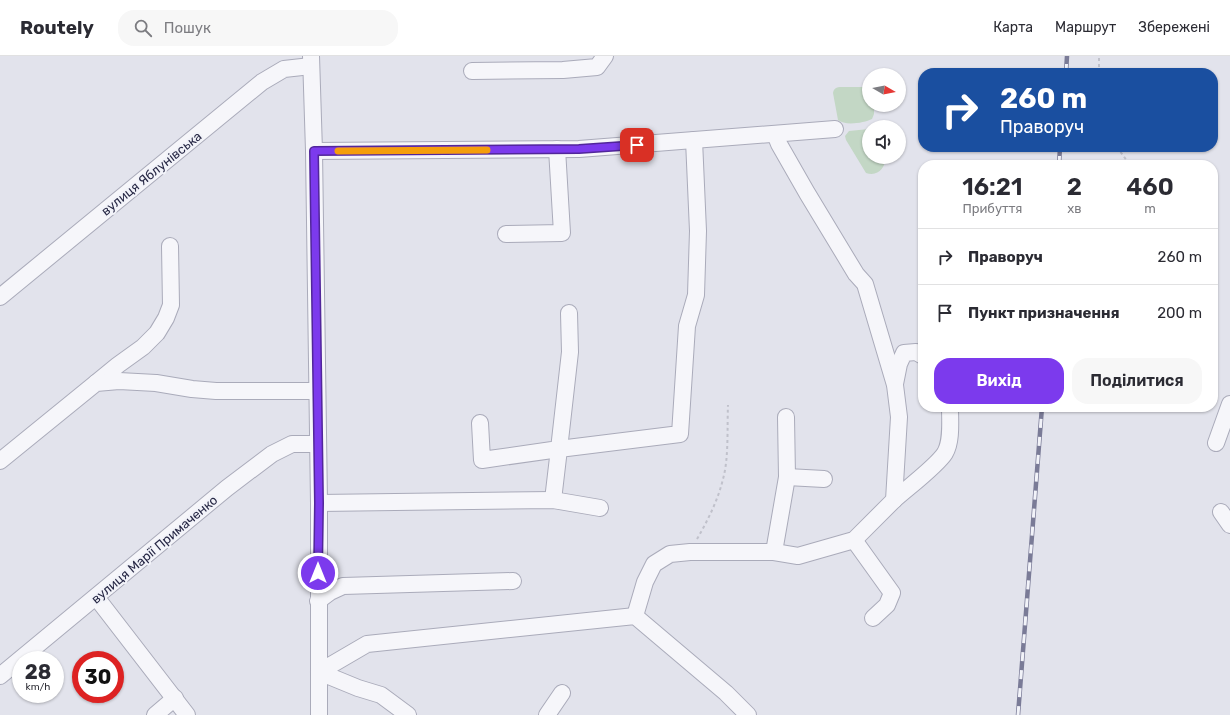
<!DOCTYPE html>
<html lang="uk">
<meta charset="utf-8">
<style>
:root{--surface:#fff;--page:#f7f7f7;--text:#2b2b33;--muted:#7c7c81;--line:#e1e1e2;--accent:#7c3aed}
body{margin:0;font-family:Rubik,sans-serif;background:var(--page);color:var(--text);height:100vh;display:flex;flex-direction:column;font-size:15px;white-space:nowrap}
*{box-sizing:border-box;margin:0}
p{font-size:13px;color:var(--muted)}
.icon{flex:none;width:22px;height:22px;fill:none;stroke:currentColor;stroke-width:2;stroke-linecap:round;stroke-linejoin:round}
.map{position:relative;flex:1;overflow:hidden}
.panel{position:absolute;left:918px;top:104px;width:300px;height:252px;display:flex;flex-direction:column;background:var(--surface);border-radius:16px;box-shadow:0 1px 3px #0004}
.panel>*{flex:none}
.hud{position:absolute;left:918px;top:12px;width:300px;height:84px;border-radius:16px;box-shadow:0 1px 3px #0004;background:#1a4fa0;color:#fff;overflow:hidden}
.needle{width:26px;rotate:99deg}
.controls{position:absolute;left:862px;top:12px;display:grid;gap:8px}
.controls a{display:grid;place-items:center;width:44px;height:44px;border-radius:50%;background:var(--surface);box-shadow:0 1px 3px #0004;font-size:20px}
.speed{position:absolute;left:12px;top:595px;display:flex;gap:8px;font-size:20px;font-weight:700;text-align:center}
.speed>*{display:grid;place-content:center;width:52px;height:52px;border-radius:50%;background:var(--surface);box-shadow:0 1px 3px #0004;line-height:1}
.speed small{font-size:10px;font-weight:400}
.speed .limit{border:6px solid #d22;background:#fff;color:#111}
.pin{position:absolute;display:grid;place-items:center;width:34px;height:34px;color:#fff;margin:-17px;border-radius:8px;box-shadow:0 2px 6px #0006}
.me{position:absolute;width:44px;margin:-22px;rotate:0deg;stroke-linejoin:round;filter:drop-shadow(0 0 3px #0008)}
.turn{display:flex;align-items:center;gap:14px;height:84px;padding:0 16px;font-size:18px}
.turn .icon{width:52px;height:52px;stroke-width:2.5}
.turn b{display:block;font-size:28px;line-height:34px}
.eta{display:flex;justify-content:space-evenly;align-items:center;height:68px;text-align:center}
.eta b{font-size:24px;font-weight:600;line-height:28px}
.button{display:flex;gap:8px;margin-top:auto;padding:8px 16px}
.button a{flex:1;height:46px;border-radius:16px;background:var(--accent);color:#fff;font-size:16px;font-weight:600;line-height:46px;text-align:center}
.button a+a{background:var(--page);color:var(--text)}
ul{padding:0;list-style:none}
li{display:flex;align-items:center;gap:12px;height:56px;padding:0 16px;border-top:1px solid var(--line)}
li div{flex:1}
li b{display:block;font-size:15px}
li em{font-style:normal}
header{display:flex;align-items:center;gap:24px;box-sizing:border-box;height:56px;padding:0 20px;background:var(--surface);border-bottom:1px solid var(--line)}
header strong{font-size:19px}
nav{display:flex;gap:22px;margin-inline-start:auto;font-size:14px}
.search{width:280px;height:36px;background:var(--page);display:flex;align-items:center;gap:10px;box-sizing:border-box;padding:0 14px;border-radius:16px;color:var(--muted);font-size:15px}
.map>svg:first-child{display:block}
.green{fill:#c3d7c5}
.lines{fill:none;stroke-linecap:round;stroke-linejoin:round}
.minor-casing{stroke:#aaabba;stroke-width:18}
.path{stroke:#c0c1cb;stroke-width:2;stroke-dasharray:3 3;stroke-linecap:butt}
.minor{stroke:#f6f6fa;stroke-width:16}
.rail-casing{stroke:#7a7b97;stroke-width:4.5}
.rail{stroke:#f2f3f9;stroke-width:3;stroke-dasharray:9;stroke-linecap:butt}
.route-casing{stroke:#51269a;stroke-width:10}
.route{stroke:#7c3aed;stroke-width:7}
.slow{stroke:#f59e0b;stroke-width:7}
.labels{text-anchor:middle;stroke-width:4;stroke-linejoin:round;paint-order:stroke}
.street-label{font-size:13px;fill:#282946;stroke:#f2f3f9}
</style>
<header>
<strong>Routely</strong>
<div class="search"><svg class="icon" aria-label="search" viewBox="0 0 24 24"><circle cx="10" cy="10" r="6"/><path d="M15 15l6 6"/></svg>Пошук</div>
<nav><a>Карта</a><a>Маршрут</a><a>Збережені</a></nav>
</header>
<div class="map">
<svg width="1230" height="659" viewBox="0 0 1230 659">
<rect width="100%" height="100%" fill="#e2e3ec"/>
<g class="green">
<path d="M844 31H869V49H874V58L872 63C864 67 845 70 838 64L833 37C834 31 838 31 844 31Z"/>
<path d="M869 73V101H886C885 112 878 121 866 117L846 84 845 80 849 75Z"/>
</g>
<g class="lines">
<defs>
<g id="minor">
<path d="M311 0 314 95 319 447V659"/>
<path d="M472 15 563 14 597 11 605 0"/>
<path d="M314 95 579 93 835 73"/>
<path d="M506 178 562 177 557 93"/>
<path d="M0 241 262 26 284 13 311 10"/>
<path d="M96 327 118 309 143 291 157 277 166 262 171 249 170 190"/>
<path d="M895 328 899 308 904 297 916 296 923 300"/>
<path d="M480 367 482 404 559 393 570 296 569 257"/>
<path d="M1216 387 1230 348"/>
<path d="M0 405 96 327 119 325 156 327 192 333 216 335H317"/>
<path d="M787 421 824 423"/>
<path d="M553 444 559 393 680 378 687 270 696 239 698 175 694 84"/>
<path d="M894 444C906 433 937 410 945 397 952 385 950 365 950 351"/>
<path d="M319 447 553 444 600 452"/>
<path d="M1221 456 1230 469"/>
<path d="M854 484 892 537 887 549 873 562"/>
<path d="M774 496 787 421 786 361"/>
<path d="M96 541 187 659"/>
<path d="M318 545 330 536 343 530 513 525"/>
<path d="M635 560 645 526 654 508 670 498 690 496H774L798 500 854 484 894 444 899 361 895 329 865 228 856 218 807 137 779 88 775 78"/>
<path d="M319 616 367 588 635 560 726 637 748 659"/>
<path d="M319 616 358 632 381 639 408 659"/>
<path d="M0 620 227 432 272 398 292 388H317"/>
<path d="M155 659 175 642"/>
<path d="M547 659 562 637"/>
</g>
</defs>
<use href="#minor" class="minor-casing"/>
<g class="path">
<path d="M1099 17V0"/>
<path d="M1117 91 1130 109"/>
<path d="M697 483C708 464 718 444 723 423 729 402 727 371 728 349"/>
</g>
<use href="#minor" class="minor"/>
<defs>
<g id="rail">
<path d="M1066 17 1067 0"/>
<path d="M1059 109 1060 91"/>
<path d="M1018 659 1042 351"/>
</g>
</defs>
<use href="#rail" class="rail-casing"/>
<use href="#rail" class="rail"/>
</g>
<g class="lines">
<defs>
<path id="route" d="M318 517 319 447 314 95 579 93 637 89"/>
</defs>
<use href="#route" class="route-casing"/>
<use href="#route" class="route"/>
<path class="slow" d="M338 95 487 94"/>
</g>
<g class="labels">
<g class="street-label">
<text transform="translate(151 117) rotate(-39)" y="5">вулиця Яблунівська</text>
<text transform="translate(154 493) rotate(-40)" y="5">вулиця Марії Примаченко</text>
</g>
</g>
</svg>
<div class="controls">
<a><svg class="needle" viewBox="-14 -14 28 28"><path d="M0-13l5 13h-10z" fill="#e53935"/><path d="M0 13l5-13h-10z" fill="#7c7c81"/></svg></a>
<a><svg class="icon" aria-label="sound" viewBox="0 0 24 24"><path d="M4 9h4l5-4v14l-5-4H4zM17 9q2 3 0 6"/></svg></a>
</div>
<div class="speed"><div>28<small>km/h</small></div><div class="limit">30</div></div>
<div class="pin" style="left:637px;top:89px;background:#d93025"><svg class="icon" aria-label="arrive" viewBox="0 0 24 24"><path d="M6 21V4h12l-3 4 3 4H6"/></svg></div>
<svg class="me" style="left:318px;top:517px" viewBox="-20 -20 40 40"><circle r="17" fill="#7c3aed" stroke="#fff" stroke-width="3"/><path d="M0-11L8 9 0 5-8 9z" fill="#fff"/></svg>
<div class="hud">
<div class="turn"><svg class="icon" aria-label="right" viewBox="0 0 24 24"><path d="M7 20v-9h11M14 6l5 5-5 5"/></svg><div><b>260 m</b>Праворуч</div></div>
</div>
<section class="panel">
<div class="eta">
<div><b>16:21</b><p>Прибуття</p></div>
<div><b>2</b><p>хв</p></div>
<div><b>460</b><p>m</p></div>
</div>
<ul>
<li><svg class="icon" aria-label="right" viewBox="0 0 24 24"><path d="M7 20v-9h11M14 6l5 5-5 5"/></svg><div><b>Праворуч</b></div><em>260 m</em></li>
<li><svg class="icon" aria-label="arrive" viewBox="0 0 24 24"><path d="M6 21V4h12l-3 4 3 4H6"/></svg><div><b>Пункт призначення</b></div><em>200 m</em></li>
</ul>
<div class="button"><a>Вихід</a><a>Поділитися</a></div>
</section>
</div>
